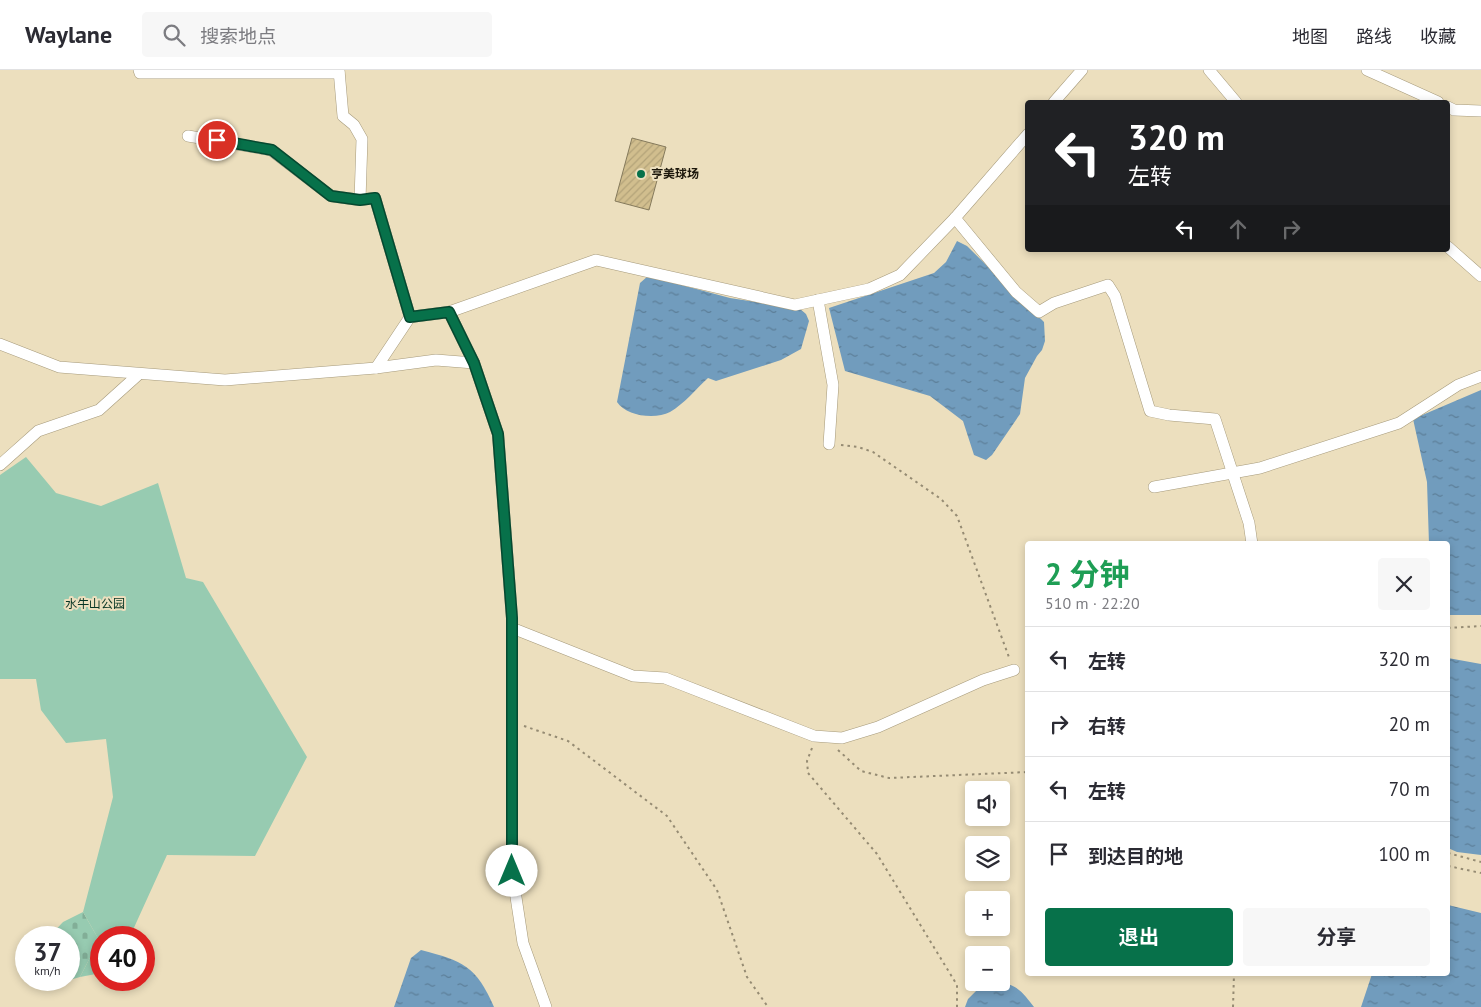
<!DOCTYPE html>
<html lang="zh">
<meta charset="utf-8">
<style>
:root{--surface:#fff;--page:#f7f7f7;--text:#2b2b33;--muted:#7c7c81;--line:#e1e1e2;--accent:#07714a}
body{margin:0;font-family:"PT Sans","Noto Sans SC",sans-serif;background:var(--page);color:var(--text);height:100vh;display:flex;flex-direction:column;font-size:19px;white-space:nowrap}
*{box-sizing:border-box;margin:0}
p{font-size:16px;color:var(--muted)}
.icon{flex:none;width:28px;height:28px;fill:none;stroke:currentColor;stroke-width:2;stroke-linecap:round;stroke-linejoin:round}
.map{position:relative;flex:1;overflow:hidden}
.drawer{position:absolute;left:1025px;top:471px;width:425px;height:435px;display:flex;flex-direction:column;background:var(--surface);border-radius:5px;box-shadow:0 2px 8px #0003}
.drawer>*{flex:none}
.guide{position:absolute;left:1025px;top:30px;width:425px;height:152px;border-radius:5px;box-shadow:0 2px 8px #0003;background:#202124;color:#fff;overflow:hidden}
.fabs{position:absolute;left:965px;top:711px;display:grid;gap:10px}
.fabs a{display:grid;place-items:center;width:45px;height:45px;border-radius:5px;background:var(--surface);box-shadow:0 2px 8px #0003;font-size:25px}
.speed{position:absolute;left:15px;top:856px;display:flex;gap:10px;font-size:25px;font-weight:700;text-align:center}
.speed>*{display:grid;place-content:center;width:65px;height:65px;border-radius:50%;background:var(--surface);box-shadow:0 2px 8px #0003;line-height:1}
.speed small{font-size:12px;font-weight:400}
.speed .limit{border:8px solid #d22;background:#fff;color:#111}
.pin{position:absolute;display:grid;place-items:center;width:42px;height:42px;color:#fff;margin:-21px;border:2px solid #fff;border-radius:50%;box-shadow:0 1px 5px #0007}
.me{position:absolute;width:55px;margin:-28px;rotate:0deg;stroke-linejoin:round;filter:drop-shadow(0 0 4px #0008)}
.turn{display:flex;align-items:center;gap:18px;height:105px;padding:0 20px;font-size:22px}
.turn .icon{width:65px;height:65px;stroke-width:2.5}
.turn b{display:block;font-size:35px;line-height:42px}
.lanes{display:flex;align-items:center;height:48px;padding:0 20px;background:#0003;justify-content:center;gap:25px;direction:ltr}
.lanes .off{opacity:.35}
.round{display:grid;place-items:center;flex:none;width:52px;height:52px;border-radius:5px;background:var(--page)}
.overview{display:flex;align-items:center;justify-content:space-between;height:85px;padding:0 20px}
h1{font-size:30px;font-weight:700;line-height:38px;color:#1e9e55}
.primary-button{display:flex;gap:10px;margin-top:auto;padding:10px 20px}
.primary-button a{flex:1;height:58px;border-radius:5px;background:var(--accent);color:#fff;font-size:20px;font-weight:700;line-height:58px;text-align:center}
.primary-button a+a{background:var(--page);color:var(--text)}
ul{padding:0;list-style:none}
li{display:flex;align-items:center;gap:15px;height:65px;padding:0 20px;border-top:1px solid var(--line)}
li div{flex:1}
li b{display:block;font-size:19px}
li em{font-style:normal}
header{display:flex;align-items:center;gap:30px;box-sizing:border-box;height:70px;padding:0 25px;background:var(--surface);border-bottom:1px solid var(--line)}
header strong{font-size:24px}
nav{display:flex;gap:28px;margin-inline-start:auto;font-size:18px}
.search{width:350px;height:45px;background:var(--page);display:flex;align-items:center;gap:12px;box-sizing:border-box;padding:0 18px;border-radius:5px;color:var(--muted);font-size:19px}
.map>svg:first-child{display:block}
.cemetery{fill:url(#cemetery-stones)}
.park{fill:#97cbb1}
.water{fill:url(#water-ripples)}
.building{fill:url(#building-hatch);stroke:#857a5c}
.lines{fill:none;stroke-linecap:round;stroke-linejoin:round}
.minor-casing{stroke:#a69a7b;stroke-width:12}
.path{stroke:#958b73;stroke-width:2;stroke-dasharray:2.5 4;stroke-linecap:butt}
.minor{stroke:#fff;stroke-width:11}
.route-casing{stroke:#054930;stroke-width:12}
.route{stroke:#07714a;stroke-width:9}
.poi-dot{fill:#07714a;stroke:#ecdfbe;stroke-width:2}
.labels{text-anchor:middle;stroke-width:4;stroke-linejoin:round;paint-order:stroke}
.poi-label{font-size:12px;font-weight:bold;fill:#1c170b;stroke:#ecdfbe;text-anchor:start}
.park-label{font-size:12px;fill:#063524;stroke:#ecdfbe}
</style>
<header>
<strong>Waylane</strong>
<div class="search"><svg class="icon" aria-label="search" viewBox="0 0 24 24"><circle cx="10" cy="10" r="6"/><path d="M15 15l6 6"/></svg>搜索地点</div>
<nav><a>地图</a><a>路线</a><a>收藏</a></nav>
</header>
<div class="map">
<svg width="1481" height="937" viewBox="0 0 1481 937">
<defs>
<pattern id="cemetery-stones" width="16" height="16" patternUnits="userSpaceOnUse" patternTransform="scale(1.25)"><rect width="16" height="16" fill="#97cbb1"/><path d="M2 7V4a2 2 0 0 1 4 0v3zM10 15v-3a2 2 0 0 1 4 0v3z" fill="#82ae97"/></pattern>
<pattern id="water-ripples" width="26" height="14" patternUnits="userSpaceOnUse" patternTransform="scale(1.25)"><rect width="26" height="14" fill="#719cbd"/><path d="M2 4q2-2 4 0t4 0M15 11q2-2 4 0t4 0" fill="none" stroke="#5c7e98"/></pattern>
<pattern id="building-hatch" width="6" height="6" patternUnits="userSpaceOnUse" patternTransform="scale(1.25)"><rect width="6" height="6" fill="#d1be8e"/><path d="M-1 1l2-2M0 6l6-6M5 7l2-2" fill="none" stroke="#b3a379"/></pattern>
</defs>
<rect width="100%" height="100%" fill="#ecdfbe"/>
<path class="cemetery" d="M83 842 99 870 80 907 56 914 55 910H69V868H48L63 852Z"/>
<path class="park" d="M26 387 56 423 101 436 158 413 186 508 203 512 307 687 255 786 167 785 132 862 127 867 101 868V903L80 907 99 870 83 842 113 727 106 669 66 673 41 640 36 609H0V405Z"/>
<g class="water">
<path d="M957 171 967 176 1044 252 1045 271 1042 280 1037 286 1025 308 1020 344 992 385 986 390 974 385 963 351 930 326 845 301 829 238 934 203 946 192Z"/>
<path d="M648 206 730 228 800 239 806 244 809 251 801 279 781 290 716 311 708 308C696 319 684 334 670 342 655 350 626 346 617 332L640 213Z"/>
<path d="M1481 320V545H1448V474H1429L1427 412 1413 349Z"/>
<path d="M1448 588 1481 594V785L1457 782 1448 778Z"/>
<path d="M1448 835 1481 843V937H1361L1372 904H1448Z"/>
<path d="M421 880C463 891 476 896 494 937H394L411 888Z"/>
<path d="M1006 914C1018 915 1027 928 1034 937H965L968 929 977 920H996Z"/>
</g>
<path class="building" d="M632 68 666 77 649 140 615 131Z"/>
<g class="lines">
<defs>
<g id="minor">
<path d="M139 0 140 3H339"/>
<path d="M339 0 343 46 354 55 362 69 360 130 375 128 410 247"/>
<path d="M1209 0 1236 32"/>
<path d="M1367 0 1438 32"/>
<path d="M1054 32 1082 0"/>
<path d="M1448 37 1454 40 1481 41"/>
<path d="M188 66 271 80 331 126 360 130"/>
<path d="M955 148 1016 222 1039 242 1054 233 1108 215 1115 226 1150 341 1169 345 1215 349 1249 453 1252 474"/>
<path d="M1448 177 1481 206"/>
<path d="M818 230 833 315 829 374"/>
<path d="M449 242 474 293 498 364 512 548V801L523 873 546 937"/>
<path d="M0 274 59 297 225 310 376 298 436 290 474 293"/>
<path d="M376 298 410 247 449 242 596 190 795 235 869 219 900 205 955 148 1028 64"/>
<path d="M0 395 38 361 99 340 139 304"/>
<path d="M1154 417 1260 398 1399 353 1458 315 1481 306"/>
<path d="M512 558 633 606 665 608 814 666 842 668 878 657 983 610 1014 600"/>
</g>
</defs>
<use href="#minor" class="minor-casing"/>
<g class="path">
<path d="M841 375 858 377 873 382 941 429 957 446 1010 590"/>
<path d="M1448 558 1481 556"/>
<path d="M524 656 568 671 667 746 717 820 747 907 768 937"/>
<path d="M812 678 807 691 808 703 877 784 957 915V937"/>
<path d="M838 680 861 701 889 708 1028 702"/>
<path d="M1448 783 1481 792"/>
<path d="M1448 796 1481 803"/>
<path d="M1233 937 1234 904"/>
</g>
<use href="#minor" class="minor"/>
</g>
<g class="lines">
<defs>
<path id="route" d="M217 70 272 80 331 126 360 130 375 128 410 247 449 242 474 293 498 364 512 548V801"/>
</defs>
<use href="#route" class="route-casing"/>
<use href="#route" class="route"/>
</g>
<circle class="poi-dot" cx="641" cy="104" r="5"/>
<g class="labels">
<g class="poi-label">
<text x="651" y="108">亨美球场</text>
</g>
<g class="park-label">
<text x="95" y="538">水牛山公园</text>
</g>
</g>
</svg>
<div class="fabs">
<a><svg class="icon" aria-label="sound" viewBox="0 0 24 24"><path d="M4 9h4l5-4v14l-5-4H4zM17 9q2 3 0 6"/></svg></a>
<a><svg class="icon" aria-label="layers" viewBox="0 0 24 24"><path d="M12 4l9 5-9 5-9-5zM3 14l9 5 9-5"/></svg></a>
<a>+</a>
<a>−</a>
</div>
<div class="speed"><div>37<small>km/h</small></div><div class="limit">40</div></div>
<div class="pin" style="left:217px;top:70px;background:#d93025"><svg class="icon" aria-label="arrive" viewBox="0 0 24 24"><path d="M6 21V4h12l-3 4 3 4H6"/></svg></div>
<svg class="me" style="left:512px;top:801px" viewBox="-20 -20 40 40"><circle r="19" fill="#fff"/><path d="M0-13L10 11 0 6-10 11z" fill="#07714a"/></svg>
<div class="guide">
<div class="turn"><svg class="icon" aria-label="left" viewBox="0 0 24 24"><path d="M17 20v-9H6M10 6l-5 5 5 5"/></svg><div><b>320 m</b>左转</div></div>
<div class="lanes"><svg class="icon" aria-label="left" viewBox="0 0 24 24"><path d="M17 20v-9H6M10 6l-5 5 5 5"/></svg><svg class="icon off" aria-label="ahead" viewBox="0 0 24 24"><path d="M12 20V5M6 11l6-6 6 6"/></svg><svg class="icon off" aria-label="right" viewBox="0 0 24 24"><path d="M7 20v-9h11M14 6l5 5-5 5"/></svg></div>
</div>
<section class="drawer">
<div class="overview"><div><h1>2 分钟</h1><p>510 m · 22:20</p></div><a class="round"><svg class="icon" aria-label="close" viewBox="0 0 24 24"><path d="M6 6l12 12M18 6L6 18"/></svg></a></div>
<ul>
<li><svg class="icon" aria-label="left" viewBox="0 0 24 24"><path d="M17 20v-9H6M10 6l-5 5 5 5"/></svg><div><b>左转</b></div><em>320 m</em></li>
<li><svg class="icon" aria-label="right" viewBox="0 0 24 24"><path d="M7 20v-9h11M14 6l5 5-5 5"/></svg><div><b>右转</b></div><em>20 m</em></li>
<li><svg class="icon" aria-label="left" viewBox="0 0 24 24"><path d="M17 20v-9H6M10 6l-5 5 5 5"/></svg><div><b>左转</b></div><em>70 m</em></li>
<li><svg class="icon" aria-label="arrive" viewBox="0 0 24 24"><path d="M6 21V4h12l-3 4 3 4H6"/></svg><div><b>到达目的地</b></div><em>100 m</em></li>
</ul>
<div class="primary-button"><a>退出</a><a>分享</a></div>
</section>
</div>
